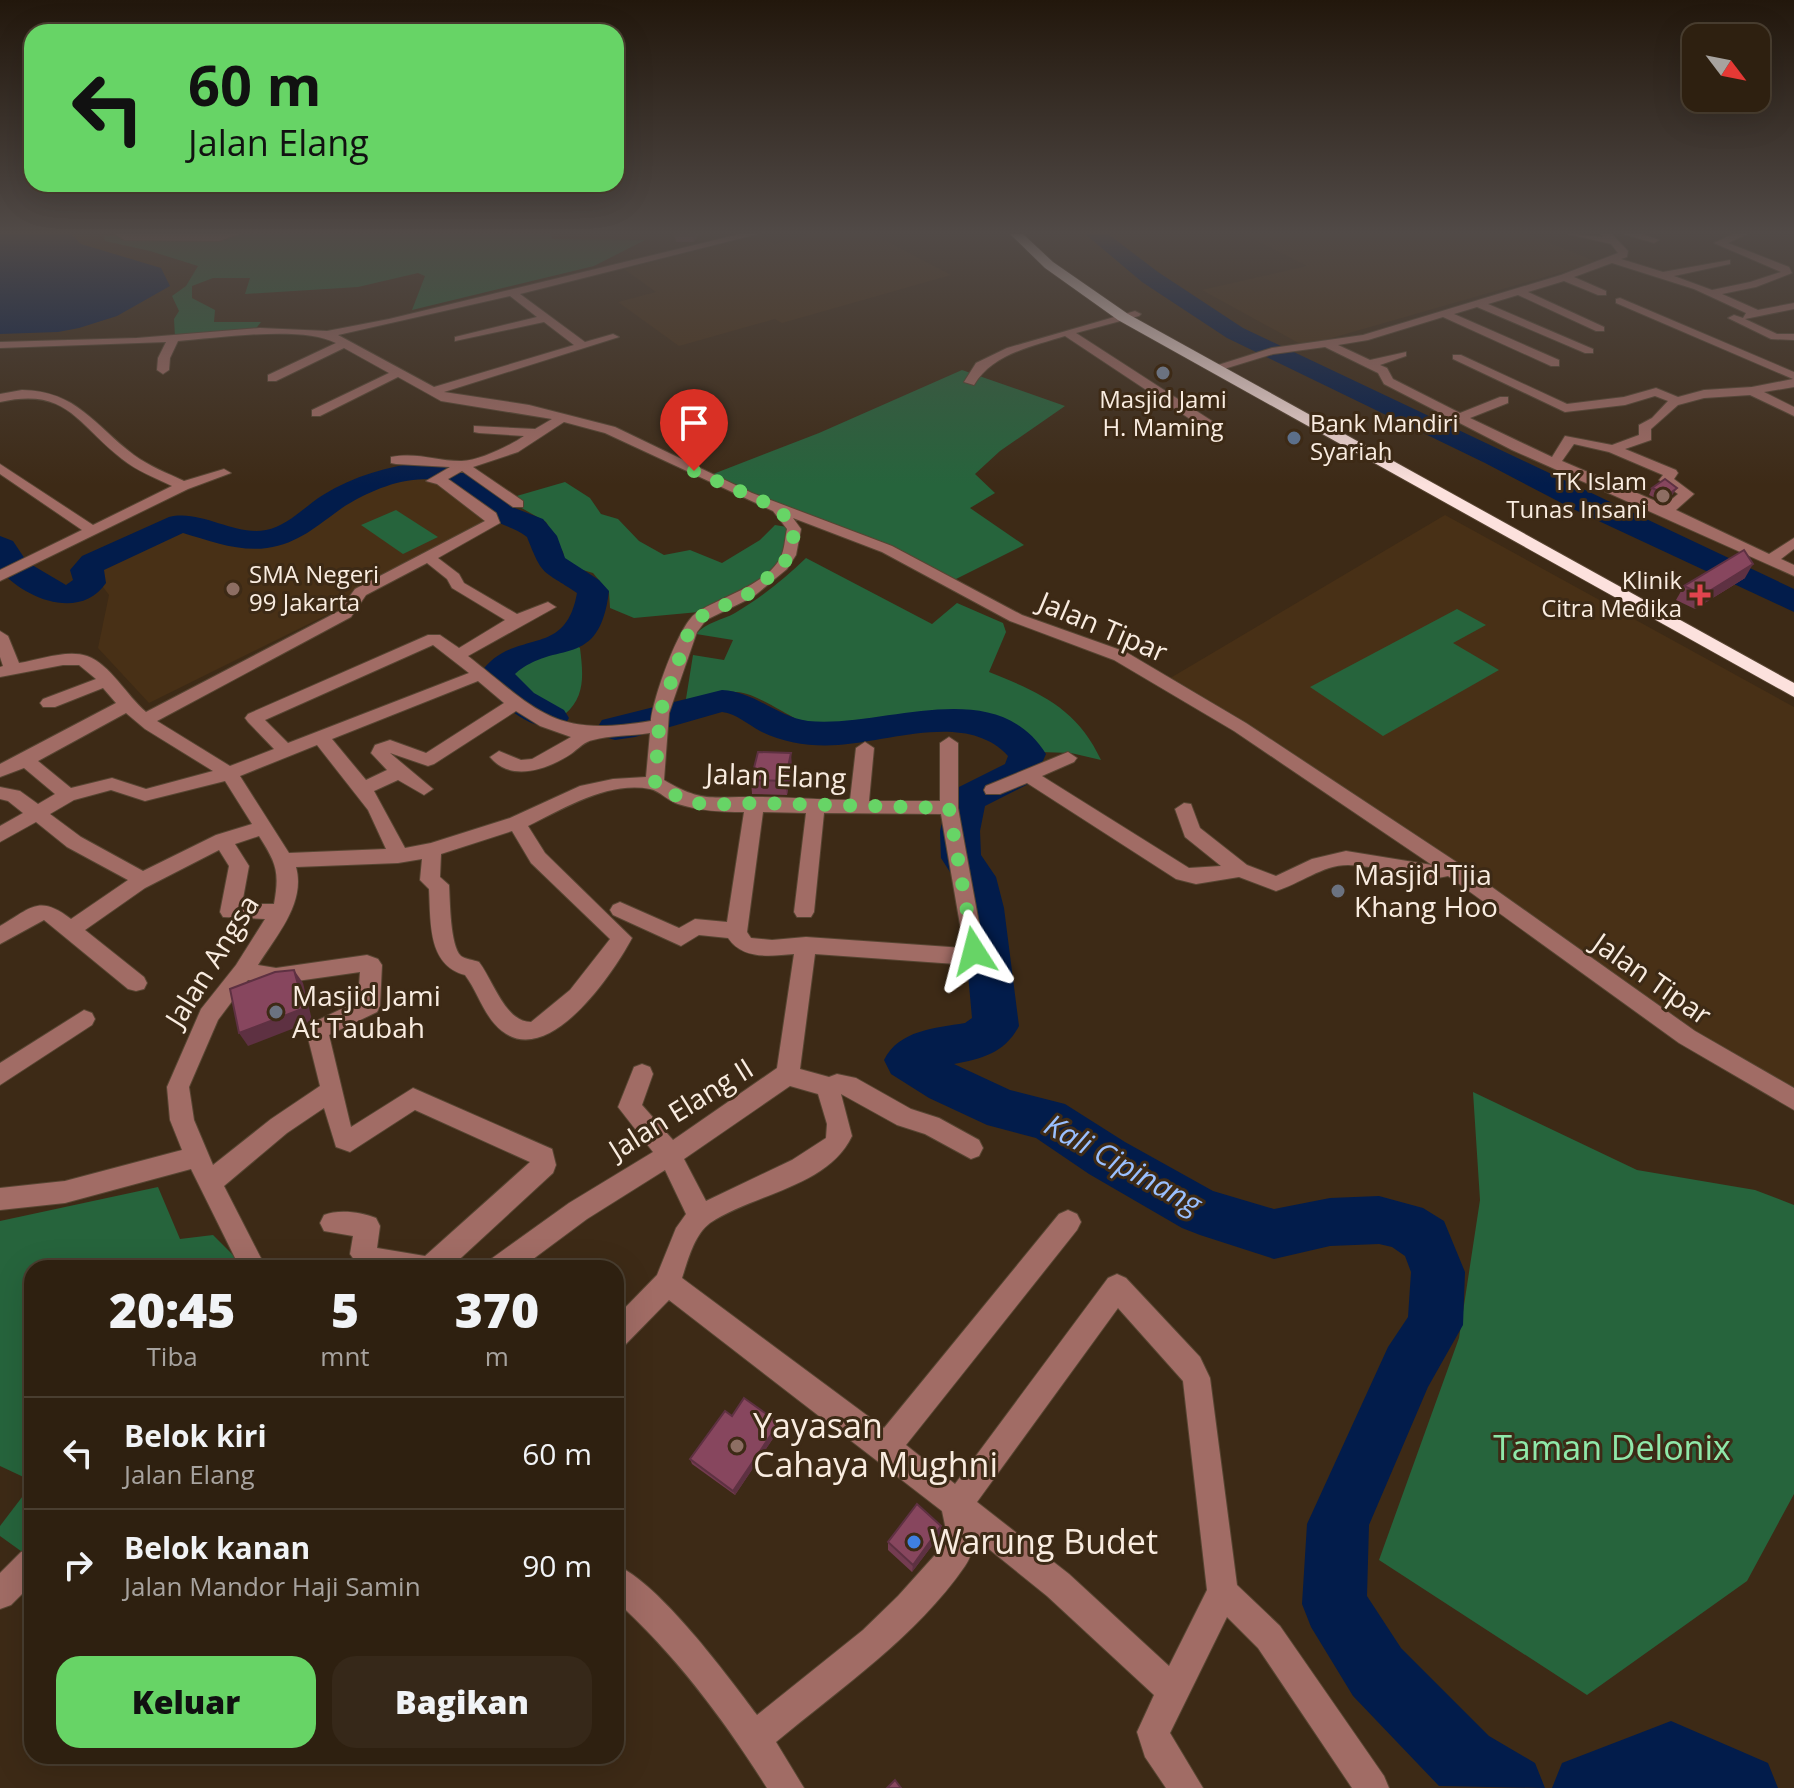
<!DOCTYPE html>
<html lang="id">
<style>
:root{--surface:#2e2010;--page:#362819;--text:#f1f3f6;--muted:#a7a39f;--line:#493e30;--accent:#67d466}
body{margin:0;font-family:"Open Sans",sans-serif;background:var(--page);color:var(--text);height:100vh;display:flex;flex-direction:column;font-size:30px;white-space:nowrap}
*{box-sizing:border-box;margin:0}
p{font-size:26px;color:var(--muted)}
.icon{flex:none;width:44px;height:44px;fill:none;stroke:currentColor;stroke-width:2;stroke-linecap:round;stroke-linejoin:round}
.map{position:relative;flex:1;overflow:hidden}
.sheet{position:absolute;left:24px;top:1260px;width:600px;height:504px;display:flex;flex-direction:column;background:var(--surface);border-radius:24px;box-shadow:0 8px 32px #0002,0 0 0 2px var(--line)}
.sheet>*{flex:none}
.banner{position:absolute;left:24px;top:24px;width:600px;height:168px;border-radius:24px;box-shadow:0 8px 32px #0002,0 0 0 2px var(--line);background:#67d466;color:#111;overflow:hidden}
.needle{width:52px;rotate:122deg}
.tools{position:absolute;left:1682px;top:24px;display:grid;gap:16px}
.tools a{display:grid;place-items:center;width:88px;height:88px;border-radius:16px;background:var(--surface);box-shadow:0 8px 32px #0002,0 0 0 2px var(--line);font-size:40px}
.pin{position:absolute;display:grid;place-items:center;width:68px;height:68px;color:#fff;margin:-82px -34px;border-radius:50% 50% 50% 0;rotate:-45deg;box-shadow:0 0 8px #0007}
.pin .icon{rotate:45deg}
.me{position:absolute;width:88px;margin:-44px;rotate:351deg;stroke-linejoin:round;filter:drop-shadow(0 0 6px #0008)}
.turn{display:flex;align-items:center;gap:28px;height:168px;padding:0 32px;font-size:36px}
.turn .icon{width:104px;height:104px;stroke-width:2.5}
.turn b{display:block;font-size:56px;line-height:68px}
.eta{display:flex;justify-content:space-evenly;align-items:center;height:136px;text-align:center}
.eta b{font-size:48px;font-weight:800;line-height:56px}
.action{display:flex;gap:16px;margin-top:auto;padding:16px 32px}
.action a{flex:1;height:92px;border-radius:24px;background:var(--accent);color:#111;font-size:32px;font-weight:800;line-height:92px;text-align:center}
.action a+a{background:var(--page);color:var(--text)}
ul{padding:0;list-style:none}
li{display:flex;align-items:center;gap:24px;height:112px;padding:0 32px;border-top:2px solid var(--line)}
li div{flex:1}
li b{display:block;font-size:30px}
li em{font-style:normal}
.map>svg:first-child{display:block}
.built{fill:#483016}
.green{fill:#26643c}
.water{fill:#021c4b}
.lines{fill:none;stroke-linecap:round;stroke-linejoin:round}
.river{fill:#021c4b;fill-rule:evenodd}
.minor-casing{stroke:#574532;stroke-width:2}
.highway-casing{stroke:#574532;stroke-width:2}
.minor{fill:#a16c65;fill-rule:evenodd}
.highway{fill:#fce1dd;fill-rule:evenodd}
.wall{fill:#743c51}
.shaded-wall{fill:#5e3142}
.building{fill:#87465e;stroke:#5e3142;stroke-width:2}
.route{stroke:#67d466;stroke-width:14;stroke-dasharray:0 25.2}
.worship-dot{fill:#6b7280;stroke:#3d2a16;stroke-width:3}
.service-dot{fill:#5c6f8a;stroke:#3d2a16;stroke-width:3}
.education-dot{fill:#8d6e63;stroke:#3d2a16;stroke-width:3}
.health-dot{fill:#e0444e;stroke:#3d2a16;stroke-width:3}
.shop-dot{fill:#3f7fe0;stroke:#3d2a16;stroke-width:3}
.labels{text-anchor:middle;stroke-width:6;stroke-linejoin:round;paint-order:stroke}
.far-poi-label{font-size:24px;fill:#f9ece0;stroke:#3d2a16;text-anchor:start}
.street-label{font-size:28px;fill:#f9ece0;stroke:#3d2a16}
.poi-label{font-size:28px;fill:#f9ece0;stroke:#3d2a16;text-anchor:start}
.water-label{font-size:30px;font-style:italic;fill:#9ac0ff;stroke:#3d2a16}
.near-poi-label{font-size:34px;fill:#f9ece0;stroke:#3d2a16;text-anchor:start}
.near-park-label{font-size:34px;fill:#8fe8a9;stroke:#3d2a16}
</style>
<div class="map">
<svg width="1794" height="1788" viewBox="0 0 1794 1788">
<rect width="100%" height="100%" fill="#3d2a16"/>
<g class="built">
<path d="M811 234H873L951 275 782 323 775 319 679 346 618 302 656 292 624 269 759 235 775 244Z"/>
<path d="M1244 234H1528L1597 262 1304 346 1202 290 1307 266Z"/>
<path d="M417 476 433 481 490 520 357 591 337 610 149 703 98 648 109 595 92 572 99 562 113 553 170 530 186 528 231 543 261 544 308 523 377 484Z"/>
<path d="M1445 515 1794 707V1093L1653 1012 1167 680Z"/>
</g>
<g class="green">
<path d="M221 234H551L552 239 645 240 594 266 412 310 425 276 418 273 358 287 245 294 250 278H213L192 286V298L215 310 214 322H261L254 331 175 337 174 319 179 311 172 296 186 286 198 266 150 251 105 241 104 236 217 237Z"/>
<path d="M962 370 1065 406 1000 451 975 474 995 493 970 508 1024 545 952 581 708 476 819 433Z"/>
<path d="M565 482 590 498 601 514 618 519 639 541 664 555 690 550 722 563 760 540 775 525 787 527 791 533 782 559 759 584 699 612 634 618 610 608 609 592 593 573 566 565 563 552 546 522 506 499Z"/>
<path d="M396 510 438 537 403 554 361 525Z"/>
<path d="M806 558 932 624 957 603 1003 623 1006 632 989 672C1039 692 1077 708 1101 760L1071 753 1039 752C1003 674 874 734 810 724 800 722 791 716 782 711 738 686 732 687 685 705L693 655 724 660 733 640 696 634C706 622 723 620 735 613 762 597 784 579 806 558Z"/>
<path d="M1457 609 1486 625 1453 643 1499 670 1383 736 1310 687Z"/>
<path d="M573 643 580 648C583 673 586 696 565 714L526 697 504 679C512 656 553 653 573 643Z"/>
<path d="M1473 1092 1637 1170 1755 1190 1794 1205V1494L1747 1581 1587 1695 1379 1560 1459 1338 1480 1200Z"/>
<path d="M158 1187 180 1239 213 1235 239 1261 240 1268H32V1481L0 1466V1221Z"/>
<path d="M32 1484V1559L0 1536V1526Z"/>
</g>
<path class="water" d="M0 234H71L81 244 161 268 170 286 117 316 79 328 58 332 0 334Z"/>
<g class="lines">
<g class="river">
<path d="M1085 234H1108L1158 272 1243 328 1794 589V612L1573 509 1485 463 1227 338 1142 282Z"/>
<path d="M423 462 465 469 484 480 512 507 543 519 557 536 565 558 599 580 609 591C599 672 556 638 515 674L534 693 564 710 569 718 564 726C530 735 496 701 479 675 512 625 565 662 577 593 542 569 543 578 527 537 515 527 501 526 489 517 477 509 470 495 457 488 423 467 373 488 342 508 318 525 298 544 267 548 239 552 210 541 183 533L104 570 106 583C80 621 25 599 0 570V536L13 541 27 562 66 585 73 580 70 570 82 556 169 517C201 509 233 536 266 530 288 526 305 506 323 495 353 476 389 466 423 462Z"/>
<path d="M722 690C756 692 777 717 808 721 883 729 995 672 1046 754L1034 781 985 806 980 831 981 855 996 877 1004 908 1019 1026C1005 1053 982 1059 954 1064L1010 1090 1065 1104 1125 1142 1213 1191 1274 1209 1330 1198 1379 1196 1423 1208 1444 1221 1465 1272 1463 1325 1428 1387 1369 1525 1367 1596 1401 1648 1489 1736 1535 1763 1545 1788 1439 1786 1353 1696 1311 1627 1302 1604 1307 1524 1388 1347 1408 1317 1411 1272 1405 1256 1392 1247 1379 1244 1330 1246 1274 1259 1200 1235 1182 1228 1089 1174 1036 1138 987 1125 929 1098 891 1074 884 1060C899 1030 935 1028 965 1023L972 1018 962 908 955 880 941 858 940 831 948 799 953 790 1005 764 1008 756C967 711 890 742 838 745 812 747 783 743 760 731 747 724 737 714 722 712L635 737 615 740 602 736 597 728 602 720Z"/>
<path d="M1671 1721 1768 1763 1778 1788H1552L1562 1763Z"/>
</g>
<defs>
<g id="minor">
<path d="M115 234H239L219 241 124 240Z"/>
<path d="M740 234H758L520 294 585 342 613 334 619 337 444 392 529 405 615 427 752 493 892 546 1022 615 1126 652 1246 723 1458 863 1695 1031 1794 1088V1110L1679 1043 1448 876C1413 885 1382 865 1348 865 1322 865 1300 884 1276 891L1239 877 1196 884 1176 879 1027 783 1000 794H986L984 790 986 786 1068 752 1077 758 1074 762 1042 776 1189 868 1221 866 1185 837 1175 809 1184 803 1191 804 1200 828 1247 865 1276 876 1312 859 1346 851 1432 865 1234 731 1114 660 1010 621 882 552 793 518 801 529 796 555 787 569 753 597 706 620 697 632 669 713 664 780C704 804 714 796 755 797 786 797 819 800 850 800L856 748 865 742 874 748 869 801H940V743L949 737 958 743V808L984 951 977 963 970 965 815 954 800 1069 829 1077 837 1074 856 1078 911 1109 939 1118 979 1140 983 1148 979 1156 971 1159 925 1134 897 1125 841 1094 852 1136C828 1187 753 1194 710 1223 694 1235 688 1260 682 1278L884 1428 1059 1214 1068 1210 1077 1214 1081 1222 1077 1230 906 1445 955 1484 1108 1278 1117 1274 1126 1278 1200 1357 1210 1378 1237 1585 1280 1626 1384 1776 1389 1788H1352L1258 1648 1227 1617 1170 1733 1203 1788H1166L1145 1757 1137 1732 1154 1695 1047 1596 974 1537C973 1547 971 1558 965 1566 917 1636 841 1688 776 1742L804 1788H767C724 1720 676 1655 616 1601V1565C659 1583 728 1676 757 1715L863 1630 898 1596 943 1546 946 1530 942 1511 669 1300 625 1345 616 1349V1317L657 1275 676 1228 686 1214 665 1170 587 1219 521 1268H487L491 1259 569 1203 653 1152 618 1107 634 1067 642 1064 650 1067 653 1074 642 1105 673 1140 777 1068 794 954C770 956 743 960 728 938L699 935 681 946 613 915 610 910 613 905 620 902 679 928 695 919 727 922 744 812C721 812 700 811 678 804 668 801 660 791 650 789 608 781 565 808 528 826L545 853 632 938C613 974 549 1068 502 1031 484 1017 478 992 465 975 427 965 431 921 429 889L420 880 422 859 398 863 296 867C306 903 276 936 258 965L276 968 367 955 378 959 382 965 380 1006 377 1012 329 1035 351 1127 413 1088 552 1149 556 1165 553 1173 450 1268H360L350 1254 353 1236 324 1231 320 1223 324 1215C339 1209 361 1212 376 1218L380 1226 377 1248 425 1256 530 1162 415 1110 350 1152 336 1147 324 1108 287 1133 224 1186 266 1268H240L191 1169 65 1203 0 1210V1188L65 1181 182 1150 170 1120 167 1087 201 1009 236 965 265 919 223 917 220 912 229 866 219 850 145 888 85 930 144 977 147 983 144 989 136 991 128 989 44 920 0 944V926C31 908 39 894 71 919L128 880 67 847 36 822 0 842V826L23 813 8 801 0 799V787L20 791 38 804 55 794 24 768 0 777V764L116 703 103 688 55 707H43L40 703 43 699 96 679 79 665H63L0 677V667L3 666 0 657V631L8 636 19 663C39 660 67 649 87 656 110 664 127 696 146 712L339 611 355 589 485 521 437 484 426 481 450 467 396 464 391 463V457C417 452 437 461 460 461 477 462 511 445 524 436L479 433 474 432V426L535 429 552 419 441 401 398 377 320 416H312V410L389 373 344 348 276 381H268V375L336 343C302 325 218 338 178 341L170 358 169 370 163 374 157 370 158 358 166 342 0 348V342L137 338 260 328 327 331 389 319ZM510 296 537 317 455 337V341L544 322 574 345 434 387 338 335ZM564 422 605 433 773 511 787 529C785 537 785 546 782 554 771 584 719 597 696 613 678 626 653 699 651 721 553 738 538 711 468 656L556 607 548 602 517 614 464 583 459 574 438 558 500 523 496 513 448 479 462 471 513 507H523V501L473 467 518 452ZM427 563 447 579 452 588 505 620 459 648 440 635H428L248 714 245 718 248 722 274 749 230 766 157 721 351 617 366 595ZM433 645 469 673 288 743 265 720ZM478 681 504 703 426 753 390 740 375 745 371 753 387 770 366 780 332 739ZM516 711 540 726 571 737 532 759 521 760 499 751 490 757C511 783 548 769 571 754 578 749 585 741 593 740 610 735 631 736 650 733L646 777 613 779 580 786 510 818 431 843 405 848 374 791 398 780 424 795 433 789 390 753 428 766 434 764ZM126 713 145 729 213 771 146 789 112 778 71 788 38 761ZM317 745 368 810 386 849 289 853 240 776ZM225 781 252 824 216 835 143 871 81 837 50 814 74 800 111 790 145 801ZM763 812 806 813 794 912 797 917H811L814 912 824 813 941 814 964 948 806 937 772 940 751 938 747 932ZM512 831 531 863 610 939 570 990 531 1022C505 1022 493 980 479 962 474 960 465 959 461 956 450 946 450 900 449 885L440 877 441 854ZM259 836C276 863 280 871 274 904H242L249 866 235 844ZM360 972 358 1001 314 1022 307 1034 320 1086 271 1119 213 1165 194 1120 189 1087 218 1020 248 980 276 984ZM790 1086 818 1094 827 1124 826 1138 792 1160 706 1201 684 1159ZM1118 1308 1183 1381 1207 1590 1169 1666 1069 1574 977 1502Z"/>
<path d="M1568 234 1603 237 1601 234H1612L1628 251 1627 257 1621 259 1663 272 1730 260V264L1674 276 1712 290 1750 282 1781 272 1714 243 1733 234H1747L1728 243 1789 267 1792 273 1756 287 1722 294 1758 310 1794 303V309L1745 319 1777 334H1794V340L1771 339 1728 318 1734 315 1743 318 1746 313 1694 289 1612 263 1574 277 1606 291V295H1598L1564 281 1528 292 1604 327V331H1596L1518 295 1488 304 1593 349V353H1585L1477 307 1454 314 1559 360V366H1551L1443 317 1368 340 1338 345 1370 360 1406 352V356L1380 365 1387 368 1393 379 1460 413 1500 397H1508V403L1470 418 1552 457 1565 436 1612 445 1639 435V425L1652 418 1668 401 1655 396 1625 405 1565 412 1453 359V355H1461L1567 404 1624 397 1656 388 1678 397 1704 390 1752 387 1793 379 1616 303V299L1620 298 1794 372V387L1764 392 1794 407V416L1750 395 1704 398 1678 405 1651 429V440L1625 449 1676 470 1678 473 1674 479 1694 494 1676 510 1769 554 1794 538V549L1781 559 1794 565V576L1512 450 1384 384 1378 373 1325 347 1273 354 1224 369 1218 365 1272 348 1363 335 1561 275 1618 253 1611 244ZM1574 444 1609 452 1663 475 1659 480 1678 494 1665 505 1562 461Z"/>
<path d="M1623 234H1642L1659 240 1654 243Z"/>
<path d="M1135 311 1141 314 1139 316 1076 333 1212 421V427H1202L1065 336C1033 346 992 354 974 385L964 382 976 363 1007 348Z"/>
<path d="M22 390C77 391 94 425 134 455 149 466 167 473 184 481L224 469 231 473 188 489 0 581V570L82 530 0 474V464L93 525 172 486C155 478 137 471 122 459 76 423 67 387 0 402V394Z"/>
<path d="M84 1010 92 1013 95 1019 92 1025 0 1085V1063Z"/>
<path d="M32 1548V1584L11 1605 0 1609V1573L21 1552Z"/>
</g>
<path id="highway" d="M1010 234H1023L1053 262 1128 314 1794 683V697L1118 320 1045 268Z"/>
</defs>
<use href="#minor" class="minor-casing"/>
<use href="#highway" class="highway-casing"/>
<use href="#minor" class="minor"/>
<use href="#highway" class="highway"/>
</g>
<g class="wall">
<path d="M699 235 694 242H676L675 236Z"/>
<path d="M1652 488 1673 494 1664 502 1649 495Z"/>
<path d="M1745 578 1695 609 1676 600 1684 586Z"/>
<path d="M792 767 787 795 752 794 751 780Z"/>
<path d="M732 1416 779 1423 780 1428 735 1495 692 1464 690 1459Z"/>
<path d="M941 1526 940 1535 912 1572 888 1550V1542Z"/>
</g>
<g class="shaded-wall">
<path d="M695 234H710L699 235 694 242 693 236Z"/>
<path d="M1677 488 1673 494 1664 502 1668 495Z"/>
<path d="M1753 564 1745 578 1695 609 1703 595Z"/>
<path d="M791 753 792 767 787 795 785 781Z"/>
<path d="M294 970 303 983 312 1020 310 1022 248 1046 239 1033Z"/>
<path d="M779 1423 780 1428 735 1495 733 1491Z"/>
<path d="M941 1526 940 1535 912 1572 913 1565Z"/>
</g>
<g class="building">
<path d="M676 234H695L693 236H675Z"/>
<path d="M1665 479 1677 488 1668 495 1652 488Z"/>
<path d="M1744 550 1753 564 1703 595 1684 586Z"/>
<path d="M758 752 791 753 785 781 751 780Z"/>
<path d="M294 970 304 1006 302 1009 239 1033 230 989 275 972Z"/>
<path d="M744 1398 779 1423 733 1491 690 1459 725 1411 732 1416Z"/>
<path d="M917 1504 941 1526 913 1565 888 1542Z"/>
<path d="M895 1780 901 1788H887Z"/>
</g>
<linearGradient id="sky" x2="0" y2="1"><stop stop-color="#22170c"/><stop offset="0.48" stop-color="#514a47"/><stop offset="1" stop-color="#514a47" stop-opacity="0"/></linearGradient>
<rect width="1794" height="485" fill="url(#sky)"/>
<g class="lines">
<path class="route" d="M694 471 778 508 791 524 794 534 789 555 782 566 748 594 700 617 689 631 660 713 655 783 680 798 705 805 755 803 949 808 974 951"/>
</g>
<g class="worship-dot">
<circle cx="1163" cy="373" r="8"/>
<circle cx="1338" cy="891" r="8"/>
<circle cx="276" cy="1012" r="8"/>
</g>
<circle class="service-dot" cx="1294" cy="438" r="8"/>
<g class="education-dot">
<circle cx="1663" cy="496" r="8"/>
<circle cx="233" cy="589" r="8"/>
<circle cx="737" cy="1446" r="8"/>
</g>
<path class="health-dot" d="M1696 583h8v8h8v8h-8v8h-8v-8h-8v-8h8z"/>
<circle class="shop-dot" cx="914" cy="1542" r="8"/>
<g class="labels">
<g class="far-poi-label">
<text x="1163" y="408" text-anchor="middle">Masjid Jami<tspan x="1163" dy="28">H. Maming</tspan></text>
<text x="1310" y="432">Bank Mandiri<tspan x="1310" dy="28">Syariah</tspan></text>
<text x="1647" y="490" text-anchor="end">TK Islam<tspan x="1647" dy="28">Tunas Insani</tspan></text>
<text x="249" y="583">SMA Negeri<tspan x="249" dy="28">99 Jakarta</tspan></text>
<text x="1682" y="589" text-anchor="end">Klinik<tspan x="1682" dy="28">Citra Medika</tspan></text>
</g>
<g class="street-label">
<text transform="translate(1103 627) rotate(23)" y="10">Jalan Tipar</text>
<text transform="translate(776 776) rotate(2)" y="10">Jalan Elang</text>
<text transform="translate(212 961) rotate(-58)" y="10">Jalan Angsa</text>
<text transform="translate(1652 979) rotate(35)" y="10">Jalan Tipar</text>
<text transform="translate(681 1109) rotate(-32)" y="10">Jalan Elang II</text>
</g>
<g class="poi-label">
<text x="1354" y="885">Masjid Tjia<tspan x="1354" dy="32">Khang Hoo</tspan></text>
<text x="292" y="1006">Masjid Jami<tspan x="292" dy="32">At Taubah</tspan></text>
</g>
<g class="water-label">
<text transform="translate(1123 1165) rotate(29)" y="10">Kali Cipinang</text>
</g>
<g class="near-poi-label">
<text x="753" y="1438">Yayasan<tspan x="753" dy="39">Cahaya Mughni</tspan></text>
<text x="930" y="1554">Warung Budet</text>
</g>
<g class="near-park-label">
<text x="1612" y="1460">Taman Delonix</text>
</g>
</g>
</svg>
<div class="tools">
<a><svg class="needle" viewBox="-14 -14 28 28"><path d="M0-13l5 13h-10z" fill="#e53935"/><path d="M0 13l5-13h-10z" fill="#a7a39f"/></svg></a>
</div>
<div class="pin" style="left:694px;top:471px;background:#d93025"><svg class="icon" aria-label="arrive" viewBox="0 0 24 24"><path d="M6 21V4h12l-3 4 3 4H6"/></svg></div>
<svg class="me" style="left:974px;top:951px" viewBox="-20 -20 40 40"><path d="M0-17L14 15 0 8-14 15z" fill="#67d466" stroke="#fff" stroke-width="4"/></svg>
<div class="banner">
<div class="turn"><svg class="icon" aria-label="left" viewBox="0 0 24 24"><path d="M17 20v-9H6M10 6l-5 5 5 5"/></svg><div><b>60 m</b>Jalan Elang</div></div>
</div>
<section class="sheet">
<div class="eta">
<div><b>20:45</b><p>Tiba</p></div>
<div><b>5</b><p>mnt</p></div>
<div><b>370</b><p>m</p></div>
</div>
<ul>
<li><svg class="icon" aria-label="left" viewBox="0 0 24 24"><path d="M17 20v-9H6M10 6l-5 5 5 5"/></svg><div><b>Belok kiri</b><p>Jalan Elang</p></div><em>60 m</em></li>
<li><svg class="icon" aria-label="right" viewBox="0 0 24 24"><path d="M7 20v-9h11M14 6l5 5-5 5"/></svg><div><b>Belok kanan</b><p>Jalan Mandor Haji Samin</p></div><em>90 m</em></li>
</ul>
<div class="action"><a>Keluar</a><a>Bagikan</a></div>
</section>
</div>
